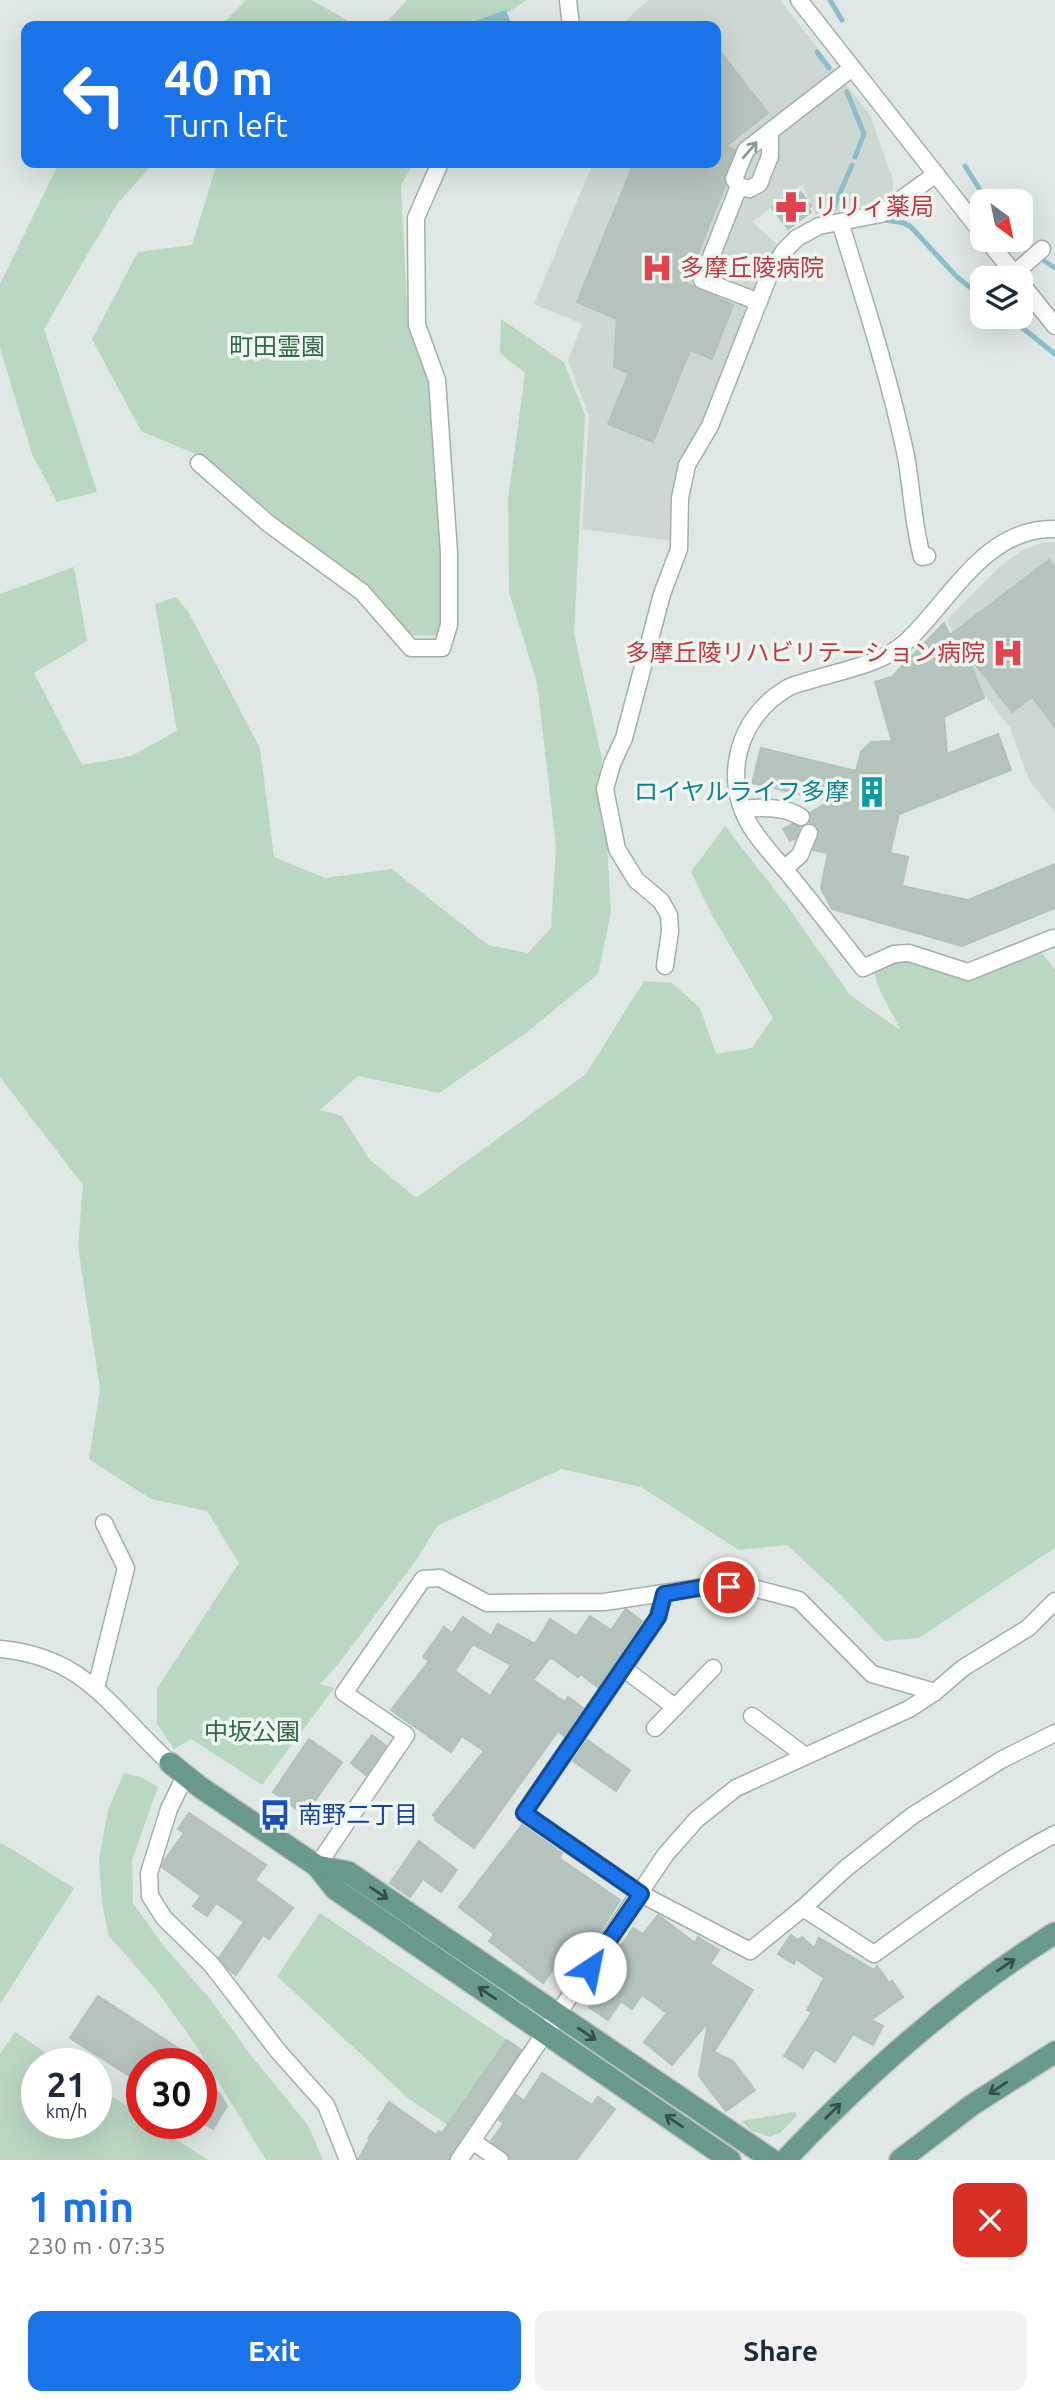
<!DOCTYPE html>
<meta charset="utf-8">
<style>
:root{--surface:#fff;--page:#f2f2f3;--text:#1f2937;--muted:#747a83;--accent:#1a73e8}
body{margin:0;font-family:Ubuntu,"Noto Sans JP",sans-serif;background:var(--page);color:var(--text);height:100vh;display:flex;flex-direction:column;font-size:26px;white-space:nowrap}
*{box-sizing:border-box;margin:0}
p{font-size:23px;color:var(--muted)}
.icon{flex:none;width:38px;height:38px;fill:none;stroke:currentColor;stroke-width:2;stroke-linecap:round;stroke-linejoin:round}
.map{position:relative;height:2160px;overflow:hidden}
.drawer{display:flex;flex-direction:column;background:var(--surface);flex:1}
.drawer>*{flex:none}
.hud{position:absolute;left:21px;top:21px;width:700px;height:147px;border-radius:14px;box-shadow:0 7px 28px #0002;background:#1a73e8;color:#fff;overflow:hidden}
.needle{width:46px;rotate:147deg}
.fabs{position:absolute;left:970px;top:189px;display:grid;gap:14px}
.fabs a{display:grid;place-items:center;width:63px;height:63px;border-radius:14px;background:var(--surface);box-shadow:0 7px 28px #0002;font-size:35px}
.speed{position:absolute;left:21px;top:2048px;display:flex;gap:14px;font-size:35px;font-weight:700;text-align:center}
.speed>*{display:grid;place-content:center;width:91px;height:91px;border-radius:50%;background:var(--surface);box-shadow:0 7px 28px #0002;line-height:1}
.speed small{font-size:18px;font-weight:400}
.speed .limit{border:10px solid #d22;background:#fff;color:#111}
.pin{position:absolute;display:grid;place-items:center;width:60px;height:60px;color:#fff;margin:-30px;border:4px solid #fff;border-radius:50%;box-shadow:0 2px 7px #0007}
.me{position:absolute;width:77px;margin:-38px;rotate:34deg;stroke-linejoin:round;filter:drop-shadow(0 0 5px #0008)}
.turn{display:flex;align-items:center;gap:24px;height:147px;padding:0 28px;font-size:32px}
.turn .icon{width:91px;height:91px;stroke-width:2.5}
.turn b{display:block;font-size:49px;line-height:60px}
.round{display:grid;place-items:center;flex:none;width:74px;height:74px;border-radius:14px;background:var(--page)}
.overview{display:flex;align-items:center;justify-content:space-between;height:119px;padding:0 28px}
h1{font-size:42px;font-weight:700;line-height:52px;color:var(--accent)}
.primary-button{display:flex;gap:14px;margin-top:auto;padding:14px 28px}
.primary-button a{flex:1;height:80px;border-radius:14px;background:var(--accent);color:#fff;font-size:28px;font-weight:700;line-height:80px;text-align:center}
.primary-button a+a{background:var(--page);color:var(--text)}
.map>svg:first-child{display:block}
.built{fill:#ced8d3}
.green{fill:#bad7c2}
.water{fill:#8dbec7}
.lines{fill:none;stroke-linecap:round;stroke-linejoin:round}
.stream{stroke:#8dbec7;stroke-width:5}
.building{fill:#b5c3bd;stroke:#b3c1bb;stroke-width:2;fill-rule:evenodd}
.minor-casing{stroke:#a3afab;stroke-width:19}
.major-casing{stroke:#bdc3c1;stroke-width:24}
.minor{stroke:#fff;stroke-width:16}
.major{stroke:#69998d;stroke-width:21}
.oneway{stroke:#909a98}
.oneway2{stroke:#344f48}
.route-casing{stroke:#114b97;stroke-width:18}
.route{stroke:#1a73e8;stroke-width:12}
.labels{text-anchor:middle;stroke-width:7;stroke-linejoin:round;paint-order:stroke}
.health-label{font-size:24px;fill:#be3a42;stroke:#eff6f2;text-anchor:start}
.park-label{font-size:24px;fill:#326847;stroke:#eff6f2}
.culture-label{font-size:24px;fill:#0d838f;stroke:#eff6f2;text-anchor:end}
.transit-label{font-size:24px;fill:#164399;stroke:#eff6f2;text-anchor:start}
</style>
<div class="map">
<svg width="1055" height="2160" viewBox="0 0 1055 2160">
<rect width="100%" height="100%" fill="#dfe8e4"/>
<g class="built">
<path d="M648 0H780L870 115 893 180V194L878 206 816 215 802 185 752 222 779 246 761 276 702 423 677 467 672 512 673 541 582 529 589 416 568 361 582 324 534 304 593 163H716V26H620Z"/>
<path d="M1045 542H1055V813L1029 780 1010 728 977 685 947 620 999 567 1024 549Z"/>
</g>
<g class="green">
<path d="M246 0H312L357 26H220Z"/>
<path d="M407 0H527L487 26H383Z"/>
<path d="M59 163H154L117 204 44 329 97 492 57 502 32 454 0 348V284Z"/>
<path d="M217 163H413L401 186 408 325 430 383 441 558 442 624 437 636 406 635 205 458 141 431 92 339 138 252 192 245Z"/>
<path d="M501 319 564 362 585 415 574 634 602 759 598 792 607 845 611 912 598 974 526 1033 439 1093 358 1076 320 1110 342 1116 369 1159 416 1198 586 1074 644 981 672 983 700 1008 716 1054 752 1048 773 1018 712 915 691 872 725 826 788 907 850 995 900 1030C892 1009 877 993 874 969L903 959 950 973 963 981 1042 953 1055 970V1548L919 1638 884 1641 842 1596 787 1545 739 1550 641 1487 562 1469 437 1526 417 1559 340 1662 320 1684 334 1688 262 1785 191 1739 174 1749 157 1724V1688L239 1563 207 1511 151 1499 89 1459 100 1389 78 1247 83 1185 0 1077V594L74 567 87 641 34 673 82 765 131 756 177 731 155 604 176 597 188 611 260 748 274 857 325 878 392 869 488 945 528 953 551 928 556 846 537 683 509 592 508 500 525 373 500 353Z"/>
<path d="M124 1773 143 1778 158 1787 132 1860 133 1903 162 1944 210 1999 253 2058 308 2125 323 2160H266L197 2047 157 1991 109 1936 102 1904 99 1859 108 1810Z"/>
<path d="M0 1842 74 1888 0 2004Z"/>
<path d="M320 1913 507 2040 448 2125 408 2098 277 1976Z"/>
<path d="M15 2032 61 2063H37V2123H96V2086L142 2116V2123H151L208 2160H0V2054Z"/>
<path d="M795 2112 797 2116 780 2133 770 2137 752 2131 741 2121Z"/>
</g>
<path class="water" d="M506 10 512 26H474L472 22Z"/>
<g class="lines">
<g class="stream">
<path d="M830 0 842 20"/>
<path d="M817 52 829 68"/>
<path d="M847 92 864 134 855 157"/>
<path d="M965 166 987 201"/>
<path d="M833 209 852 165"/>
<path d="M885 220 904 223 911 227 956 276 982 297"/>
<path d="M1020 240 1025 244"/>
<path d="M1043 260 1055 268"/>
<path d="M1010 318 1055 354"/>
</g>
</g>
<g class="building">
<path d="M716 46 768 113 726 146 735 150 724 175 725 185 686 283 733 305 712 359 690 350 653 442 608 424 629 373 614 367 617 319 577 302 634 163H716Z"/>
<path d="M795 190 798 194 801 192 811 206 808 208 811 212 788 229 772 208Z"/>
<path d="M1049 560 1055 568V727L1032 697 1012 712 966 652 984 698 944 717 947 754 998 734 1011 770 899 814 890 853 908 857 902 886 968 900 1055 864V908L962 946 832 909 821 888 828 853 813 850 819 831 817 826 810 823V813L829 801 752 783 761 748 856 771 861 752 871 742 892 741 875 682 892 677 944 623 950 635Z"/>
<path d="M792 824 800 827 796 838 790 841 783 829Z"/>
<path d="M626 1609 642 1621 598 1687 580 1674 578 1677 552 1658 549 1659 533 1680 565 1702 568 1697 583 1708 564 1736 558 1731 474 1848 435 1820 436 1818 433 1815 484 1751 462 1736 451 1752 391 1710 429 1661 423 1657 444 1627 452 1633 463 1617 491 1636 498 1624 535 1644 550 1619 576 1636 590 1616 611 1630ZM473 1644 511 1665 490 1696 455 1671Z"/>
<path d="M372 1735 386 1746 366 1775 351 1763Z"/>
<path d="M309 1739 342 1762 305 1815 273 1792Z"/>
<path d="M587 1740 630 1770 616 1791 573 1761Z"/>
<path d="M189 1813 266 1865 255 1880 293 1908 269 1939 263 1935 236 1975 228 1969 219 1958 244 1922 216 1903 207 1916 193 1906 201 1896 162 1867 164 1861 184 1833 178 1829Z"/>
<path d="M522 1825 562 1853 559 1858 620 1900 586 1954 582 1952 565 1975 555 1967 543 1983 489 1941 494 1934 459 1907Z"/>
<path d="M419 1841 457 1870 441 1892 423 1879 410 1897 390 1883Z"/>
<path d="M658 1915 695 1943 698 1937 719 1950 710 1964 753 1990 714 2052 733 2061 755 2090 726 2111 699 2076 708 2022 672 2065 644 2042 667 2013 642 1995 632 2009 621 2001 608 2020 589 2007 614 1973 603 1966 618 1944 621 1946 633 1928 643 1934Z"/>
<path d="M791 1935 798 1940 802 1937 814 1948 819 1938 874 1970 877 1966 889 1983 892 1981 903 1997 871 2020 883 2026 873 2045 853 2034 835 2062 815 2049 803 2068 784 2056 812 2012 807 2010 824 1978 796 1959 794 1964 778 1954Z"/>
<path d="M98 1996 187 2054 181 2063H142V2084L70 2038Z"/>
<path d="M507 2040 521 2050 460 2140 449 2160H358L370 2139 368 2138 381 2120 378 2119 389 2102 436 2135 439 2131 442 2133Z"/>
<path d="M542 2073 592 2105 598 2097 615 2109 576 2160H510L506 2152 491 2141 504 2123 499 2120 516 2095 524 2101Z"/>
<path d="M201 2082 219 2093 227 2106 213 2129 201 2122Z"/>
</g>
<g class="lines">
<defs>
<g id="minor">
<path d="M568 0 571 26"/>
<path d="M799 0 982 233"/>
<path d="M770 133V156L759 184 749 189 739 186 734 179 746 150 852 68"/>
<path d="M739 186 702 280 759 302"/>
<path d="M840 222C864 299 889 376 906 456 912 490 913 524 922 557L927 556"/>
<path d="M987 240 1018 278"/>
<path d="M1014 274 1042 249"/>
<path d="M1020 282 1055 326"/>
<path d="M199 463 269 524 362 592 411 648H442L449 625V553L437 380 417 325 416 218 440 163"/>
<path d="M743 809C762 807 785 806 801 817"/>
<path d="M784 869 800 855 809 833"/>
<path d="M1053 938 968 972 909 953 894 954 863 968C838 936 813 904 787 872 775 858 761 843 751 827 721 779 738 717 786 689 793 684 803 683 811 680 843 670 884 664 908 640 952 598 986 527 1055 529"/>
<path d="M665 966 670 931 669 915 661 901 636 880 617 849 605 789 612 764 624 738 662 594 679 549 680 498 687 465 710 426 768 278 784 251 797 238 819 226 881 214 936 174"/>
<path d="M664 1594 658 1617 524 1813 641 1894 750 1951 803 1908 845 1869 912 1816 1001 1760 1055 1733"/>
<path d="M0 1649C88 1657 111 1710 170 1763"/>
<path d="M623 1668 675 1707"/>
<path d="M96 1688 126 1568 104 1523"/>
<path d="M752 1716 804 1755"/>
<path d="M655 1728 713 1668"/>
<path d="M185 1776 169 1809 149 1873 150 1896 164 1918 211 1964 278 2051 326 2105 348 2160"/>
<path d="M317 1866 406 1735 344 1693 423 1579 440 1578 487 1603 604 1602 704 1587 753 1588 799 1600 872 1674 935 1692"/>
<path d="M803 1908 874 1954C933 1912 991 1868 1055 1834"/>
<path d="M472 2141 500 2160"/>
<path d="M459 2160 666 1854 697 1819 736 1788 909 1709 935 1692 963 1668 1028 1628 1055 1601"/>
</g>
<g id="major">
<path d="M170 1763 200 1787 317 1866 335 1889 730 2160"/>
<path d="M317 1866 348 1872 772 2160"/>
<path d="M785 2160C867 2074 954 1996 1055 1933"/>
<path d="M900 2160 972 2105 1055 2052"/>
</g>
</defs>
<use href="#minor" class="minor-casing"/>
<use href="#major" class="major-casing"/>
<use href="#minor" class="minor"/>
<use href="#major" class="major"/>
</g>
<defs><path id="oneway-shaft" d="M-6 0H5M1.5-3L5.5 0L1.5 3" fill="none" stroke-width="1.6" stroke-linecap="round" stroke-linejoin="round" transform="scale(1.75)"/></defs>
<use class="oneway" href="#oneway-shaft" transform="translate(750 150) rotate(-49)"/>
<g class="oneway2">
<use href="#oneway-shaft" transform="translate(379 1893) rotate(34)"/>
<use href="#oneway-shaft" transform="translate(1006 1965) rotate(-34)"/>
<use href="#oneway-shaft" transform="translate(487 1993) rotate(-146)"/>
<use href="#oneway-shaft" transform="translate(587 2034) rotate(34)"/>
<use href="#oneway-shaft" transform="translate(998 2088) rotate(146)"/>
<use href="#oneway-shaft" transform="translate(833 2111) rotate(-45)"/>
<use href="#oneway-shaft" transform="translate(674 2121) rotate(-146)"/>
</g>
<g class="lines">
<defs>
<path id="route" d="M590 1968 641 1894 524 1813 658 1617 664 1594 704 1587H729"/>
</defs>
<use href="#route" class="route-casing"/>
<use href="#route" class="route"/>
</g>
<defs>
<symbol id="pharmacy-bare" viewBox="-9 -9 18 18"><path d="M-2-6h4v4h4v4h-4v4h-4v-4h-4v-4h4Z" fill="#e0444e" stroke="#eff6f2" stroke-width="2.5" paint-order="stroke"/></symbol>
<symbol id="hospital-bare" viewBox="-9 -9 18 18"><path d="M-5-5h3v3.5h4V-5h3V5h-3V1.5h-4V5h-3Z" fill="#e0444e" stroke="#eff6f2" stroke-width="2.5" paint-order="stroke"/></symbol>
<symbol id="building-bare" viewBox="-9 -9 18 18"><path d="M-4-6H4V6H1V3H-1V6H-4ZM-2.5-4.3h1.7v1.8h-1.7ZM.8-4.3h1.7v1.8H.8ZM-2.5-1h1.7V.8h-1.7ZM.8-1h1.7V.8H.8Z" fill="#0f9aa8" stroke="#eff6f2" stroke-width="2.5" paint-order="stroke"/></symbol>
<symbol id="bus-bare" viewBox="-9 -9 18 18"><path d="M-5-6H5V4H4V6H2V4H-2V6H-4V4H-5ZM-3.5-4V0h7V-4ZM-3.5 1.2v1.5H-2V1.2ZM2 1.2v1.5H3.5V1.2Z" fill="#1a4fb4" stroke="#eff6f2" stroke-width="2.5" paint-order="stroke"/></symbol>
</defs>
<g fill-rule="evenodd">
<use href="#pharmacy-bare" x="769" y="185" width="44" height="44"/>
<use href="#hospital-bare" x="635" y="246" width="44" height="44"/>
<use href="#hospital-bare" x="986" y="631" width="44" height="44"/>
<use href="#building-bare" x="850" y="770" width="44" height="44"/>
<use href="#bus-bare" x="253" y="1793" width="44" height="44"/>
</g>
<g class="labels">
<g class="health-label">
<text x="814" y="215">リリィ薬局</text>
<text x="680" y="276">多摩丘陵病院</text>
<text x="985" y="661" text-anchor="end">多摩丘陵リハビリテーション病院</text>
</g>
<g class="park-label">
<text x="277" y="355">町田霊園</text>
<text x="252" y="1740">中坂公園</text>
</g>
<g class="culture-label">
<text x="849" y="800">ロイヤルライフ多摩</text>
</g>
<g class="transit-label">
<text x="298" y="1823">南野二丁目</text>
</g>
</g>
</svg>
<div class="fabs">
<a><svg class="needle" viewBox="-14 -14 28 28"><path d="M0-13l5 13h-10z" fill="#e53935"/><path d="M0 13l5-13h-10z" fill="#747a83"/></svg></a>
<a><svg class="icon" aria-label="layers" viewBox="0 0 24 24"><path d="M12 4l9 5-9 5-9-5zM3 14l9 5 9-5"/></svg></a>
</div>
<div class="speed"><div>21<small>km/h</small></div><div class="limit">30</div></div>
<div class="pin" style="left:729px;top:1587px;background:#d93025"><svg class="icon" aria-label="arrive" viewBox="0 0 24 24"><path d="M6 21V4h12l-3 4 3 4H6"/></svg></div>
<svg class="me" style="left:590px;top:1968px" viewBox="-20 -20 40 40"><circle r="19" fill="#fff"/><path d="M0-13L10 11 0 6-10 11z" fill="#1a73e8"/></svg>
<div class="hud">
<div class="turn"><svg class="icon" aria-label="left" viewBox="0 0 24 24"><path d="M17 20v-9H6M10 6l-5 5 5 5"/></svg><div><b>40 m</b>Turn left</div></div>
</div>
</div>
<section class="drawer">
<div class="overview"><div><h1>1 min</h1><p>230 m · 07:35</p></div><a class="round" style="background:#d93025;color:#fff"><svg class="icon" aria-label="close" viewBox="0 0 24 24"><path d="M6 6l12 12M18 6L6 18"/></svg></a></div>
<div class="primary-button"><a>Exit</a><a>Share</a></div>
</section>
